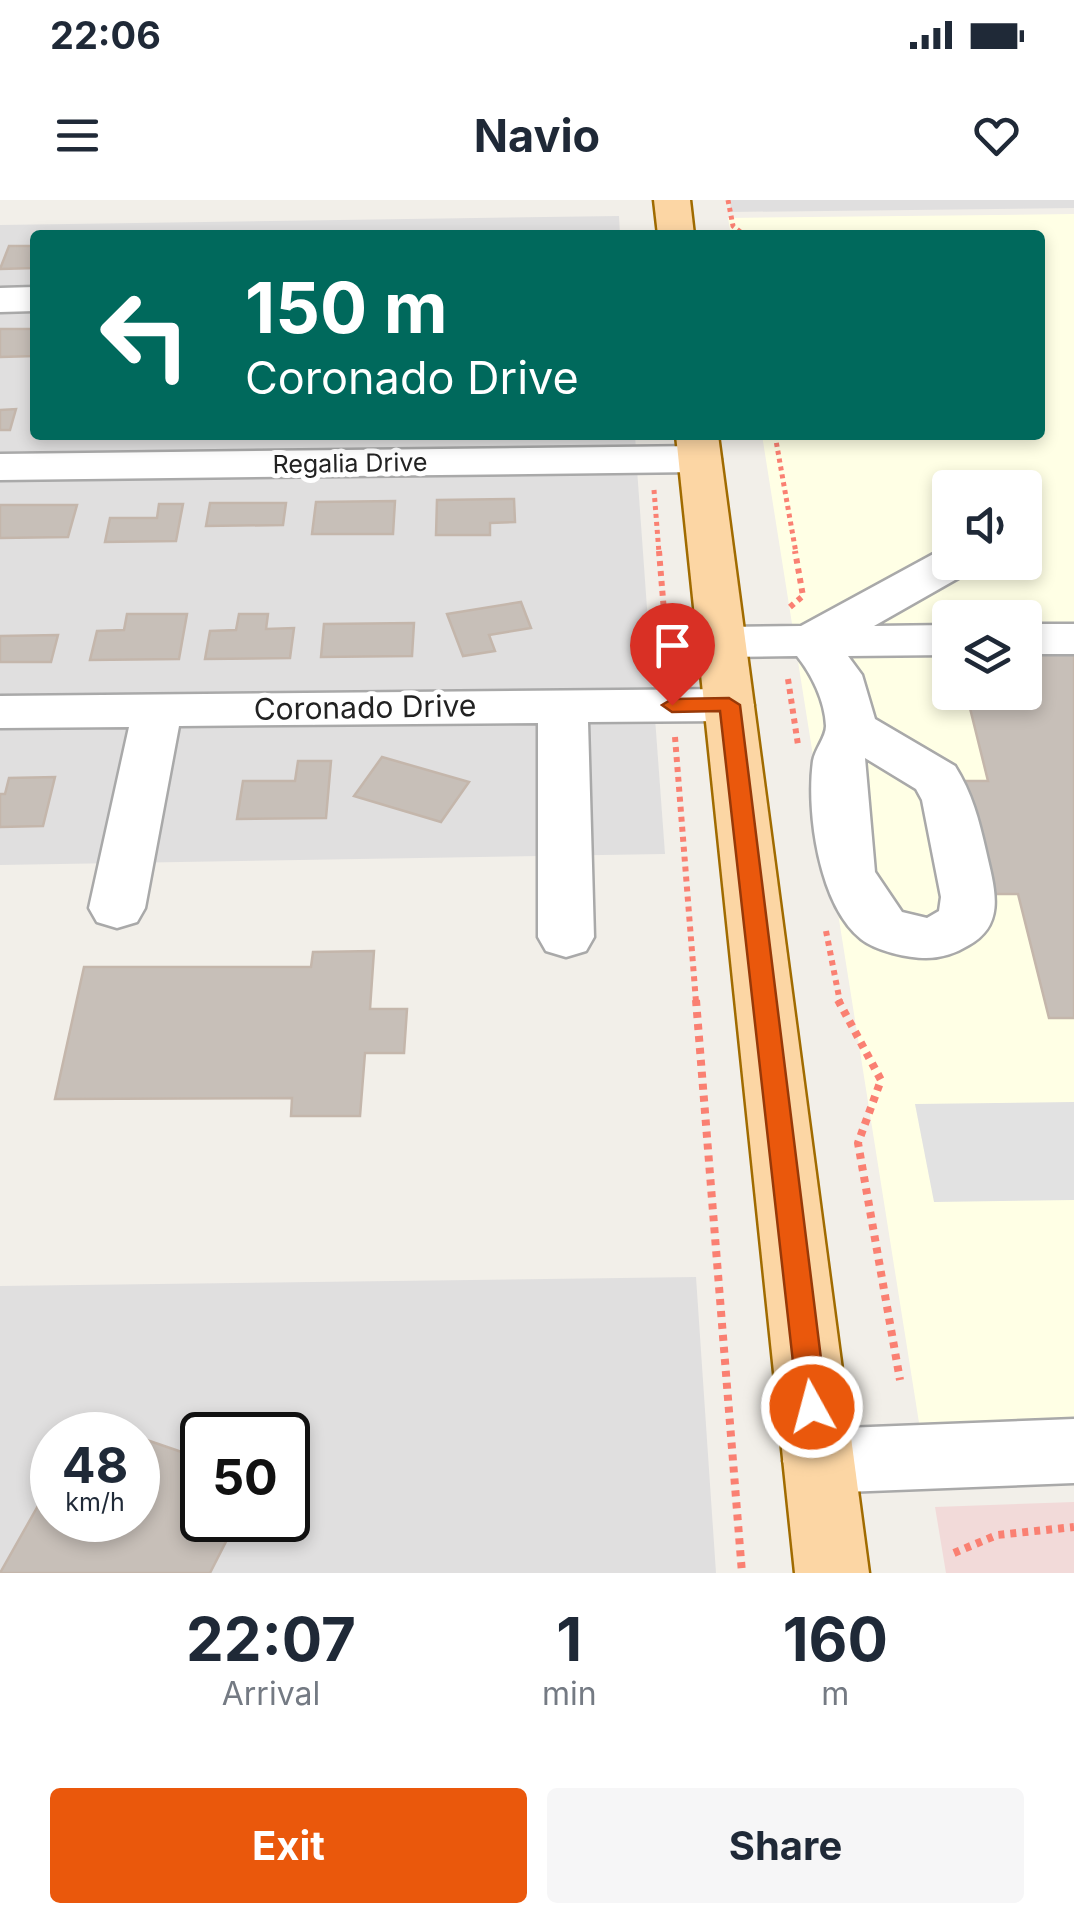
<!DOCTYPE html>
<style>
:root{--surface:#fff;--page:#f6f6f7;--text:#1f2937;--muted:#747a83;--accent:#ea580c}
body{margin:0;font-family:Inter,sans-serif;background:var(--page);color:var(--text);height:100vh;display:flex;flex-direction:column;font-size:38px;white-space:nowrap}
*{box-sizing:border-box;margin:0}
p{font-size:32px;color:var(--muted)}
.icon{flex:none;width:55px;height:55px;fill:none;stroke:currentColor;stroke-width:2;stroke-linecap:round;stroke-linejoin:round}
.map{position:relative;height:1373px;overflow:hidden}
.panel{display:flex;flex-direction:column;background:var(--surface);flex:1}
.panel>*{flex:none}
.hud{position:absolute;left:30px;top:30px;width:1015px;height:210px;border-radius:10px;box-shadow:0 5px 15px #0003;background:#00695c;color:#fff;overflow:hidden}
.fabs{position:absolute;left:932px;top:270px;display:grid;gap:20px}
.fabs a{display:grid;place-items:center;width:110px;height:110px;border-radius:10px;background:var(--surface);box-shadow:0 5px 15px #0003;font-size:50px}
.speed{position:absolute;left:30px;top:1212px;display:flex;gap:20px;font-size:50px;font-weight:700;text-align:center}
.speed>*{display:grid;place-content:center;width:130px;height:130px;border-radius:50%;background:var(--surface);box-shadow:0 5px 15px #0003;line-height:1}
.speed small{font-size:25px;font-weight:400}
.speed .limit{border:5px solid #111;border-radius:15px;background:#fff;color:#111}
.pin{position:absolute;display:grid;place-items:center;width:85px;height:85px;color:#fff;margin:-102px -42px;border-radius:50% 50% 50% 0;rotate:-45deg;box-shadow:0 0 10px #0007}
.pin .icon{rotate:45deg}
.me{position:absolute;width:110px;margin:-55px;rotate:353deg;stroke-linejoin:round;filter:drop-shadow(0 0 8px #0008)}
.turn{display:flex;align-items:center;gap:35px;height:210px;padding:0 50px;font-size:45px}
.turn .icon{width:130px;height:130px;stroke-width:2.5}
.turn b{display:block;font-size:70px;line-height:85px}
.eta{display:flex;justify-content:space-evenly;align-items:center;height:170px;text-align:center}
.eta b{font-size:60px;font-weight:700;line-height:70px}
.button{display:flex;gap:20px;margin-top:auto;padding:20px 50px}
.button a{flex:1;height:115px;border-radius:10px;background:var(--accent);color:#fff;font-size:40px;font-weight:700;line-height:115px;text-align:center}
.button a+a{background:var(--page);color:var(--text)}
.status{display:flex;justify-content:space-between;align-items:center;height:70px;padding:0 50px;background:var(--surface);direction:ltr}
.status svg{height:28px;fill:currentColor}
header{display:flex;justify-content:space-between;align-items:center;height:130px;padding:0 50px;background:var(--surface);font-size:45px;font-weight:700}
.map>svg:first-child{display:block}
.residential{fill:#e0dfdf;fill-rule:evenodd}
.commercial{fill:#f2dad9}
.education{fill:#ffffe5;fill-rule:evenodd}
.parking{fill:#e2e2e2}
.building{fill:#c7bfb8;stroke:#c4b6ab;stroke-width:2.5}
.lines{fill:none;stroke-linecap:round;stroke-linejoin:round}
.minor-casing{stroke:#a9a9a9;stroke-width:5}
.major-casing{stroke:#a06b00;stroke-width:5}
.path-far2{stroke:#fa8072;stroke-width:5;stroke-dasharray:4 4;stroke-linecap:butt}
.path-far1{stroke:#fa8072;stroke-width:6;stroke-dasharray:5 5;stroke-linecap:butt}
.path{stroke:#fa8072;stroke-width:8;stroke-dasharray:6 6;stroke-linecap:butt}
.minor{fill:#fff;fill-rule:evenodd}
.major{fill:#fcd6a4;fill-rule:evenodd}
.route{fill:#ea580c;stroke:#983908;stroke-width:2.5}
.labels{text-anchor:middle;stroke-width:10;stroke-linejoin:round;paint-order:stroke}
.far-street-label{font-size:25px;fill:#222;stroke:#fff}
.street-label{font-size:30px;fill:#222;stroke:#fff}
</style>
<div class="status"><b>22:06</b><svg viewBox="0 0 49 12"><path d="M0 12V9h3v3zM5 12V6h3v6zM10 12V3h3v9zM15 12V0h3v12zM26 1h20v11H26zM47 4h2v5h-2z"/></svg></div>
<header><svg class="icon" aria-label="menu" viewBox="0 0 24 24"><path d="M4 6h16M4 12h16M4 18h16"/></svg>Navio<svg class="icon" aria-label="heart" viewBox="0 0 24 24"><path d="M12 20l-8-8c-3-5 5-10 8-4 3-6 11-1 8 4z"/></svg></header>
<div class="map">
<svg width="1074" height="1373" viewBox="0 0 1074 1373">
<rect width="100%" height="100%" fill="#f2efe9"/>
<g class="residential">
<path d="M730 0H1074V8L731 12Z"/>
<path d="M619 16 620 35H35V92H0V25Z"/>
<path d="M0 107H35V235H635L636 250 0 257Z"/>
<path d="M637 269 653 492 0 499V276Z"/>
<path d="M655 518 665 654 0 665V525Z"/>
<path d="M696 1077 716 1373H0V1086ZM52 1235H138V1320H52ZM202 1235H288V1320H202Z"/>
</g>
<path class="commercial" d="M1074 1302V1373H946L935 1307Z"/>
<path class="education" d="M1074 14V1269L927 1273 762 235H1040V35H731L728 18ZM950 288H1025V362H950ZM950 418H1025V492H950Z"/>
<path class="parking" d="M1074 902V1000L934 1002 915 904Z"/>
<g class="building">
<path d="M9 46H35V68L0 69Z"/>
<path d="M0 129H35V156L0 157Z"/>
<path d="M16 209 10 230H0V210Z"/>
<path d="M514 299 515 322 490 323V335H436L437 300Z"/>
<path d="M395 301 393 334H312L316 302Z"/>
<path d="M210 303H286L283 325 206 326Z"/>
<path d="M159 304H183L176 341 105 342 110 318H157Z"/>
<path d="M0 305H77L68 337 0 338Z"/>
<path d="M521 402 531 428 489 435 495 451 463 456 447 414Z"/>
<path d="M127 414H187L179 459 90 460 97 431 124 430Z"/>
<path d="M239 414H268L266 429 294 428 290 458 205 459 210 431 236 430Z"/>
<path d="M414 423 412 456 321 457 324 424Z"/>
<path d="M58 435 51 462H0V436Z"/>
<path d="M1025 452H1074V818H1049L1018 694H989L963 581H988L966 492H1025Z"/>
<path d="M382 557 469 582 441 622 354 596Z"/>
<path d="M298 561H331L326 618 237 619 243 581H295Z"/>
<path d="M55 577 43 626 0 627V594H5L9 578Z"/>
<path d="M374 751 370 809H407L404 853H365L360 916H291L292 898 55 899 84 767H311L313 752Z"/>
<path d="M138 1237 202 1259V1320H237L210 1373H0L39 1304 52 1309V1320H138Z"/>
</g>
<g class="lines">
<defs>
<g id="minor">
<path d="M35 87V111L0 112V88Z"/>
<path d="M699 246 714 250 721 259 714 268 699 272 0 280V254Z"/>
<path d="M950 349V362H976L969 372 874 426 950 425V455L848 456 862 475 875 519 955 566C972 593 979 620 986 651 994 687 1007 724 969 745 956 753 942 758 926 758 908 758 876 751 861 739 819 705 806 612 813 561 815 549 826 537 826 526 825 501 812 475 797 456L721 457 704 453 697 442 704 431 721 427 801 426 937 352ZM865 558 916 589 922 600 941 697 939 711 927 718 902 712 875 672Z"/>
<rect x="1025" y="424" width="49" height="30"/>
<path d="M729 489 747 494 754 505 747 516 729 521 588 522 594 737 586 751 566 757 546 751 538 737V523L179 526 145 708 137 722 117 728 97 722 89 708 129 527 0 528V496Z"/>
<path d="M1074 1219V1283L819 1293 794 1284 783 1261 794 1238 819 1229Z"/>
</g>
<g id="major">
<path d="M654 0H690L694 35H658Z"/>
<path d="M676 235H718L869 1373H795Z"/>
</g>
</defs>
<use href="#minor" class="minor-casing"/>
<use href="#major" class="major-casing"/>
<g class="path-far2">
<path d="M728 0 733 26 744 35"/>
<path d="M775 235 796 353"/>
<path d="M654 290 659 353"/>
</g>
<g class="path-far1">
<path d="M659 351 669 472"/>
<path d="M790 407 803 396 795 351"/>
<path d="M788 479 798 545"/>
<path d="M675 537 696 802"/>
<path d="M826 731 840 802"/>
</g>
<g class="path">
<path d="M696 800 742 1373"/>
<path d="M838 800 881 880 858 943 900 1180"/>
<path d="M954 1353 997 1335 1074 1327"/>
</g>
<use href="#minor" class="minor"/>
<use href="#major" class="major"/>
</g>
<path class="route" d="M729 498 740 505 827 1207 823 1216 812 1220 802 1216 798 1207 720 511 672 512 662 505 672 499Z"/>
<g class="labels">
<g class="far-street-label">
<text transform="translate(350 263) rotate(-1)" y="9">Regalia Drive</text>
</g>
<g class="street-label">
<text transform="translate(365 508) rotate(-1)" y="10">Coronado Drive</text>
</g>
</g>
</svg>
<div class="fabs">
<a><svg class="icon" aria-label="sound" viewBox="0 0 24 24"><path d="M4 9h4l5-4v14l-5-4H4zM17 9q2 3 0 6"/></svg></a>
<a><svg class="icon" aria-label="layers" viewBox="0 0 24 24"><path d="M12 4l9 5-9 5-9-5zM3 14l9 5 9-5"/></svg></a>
</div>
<div class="speed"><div>48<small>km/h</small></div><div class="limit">50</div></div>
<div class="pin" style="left:672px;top:505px;background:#d93025"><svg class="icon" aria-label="arrive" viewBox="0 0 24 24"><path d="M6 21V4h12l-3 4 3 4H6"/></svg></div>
<svg class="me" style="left:812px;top:1207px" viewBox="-20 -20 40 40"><circle r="17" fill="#ea580c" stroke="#fff" stroke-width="3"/><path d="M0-11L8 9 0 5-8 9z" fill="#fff"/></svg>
<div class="hud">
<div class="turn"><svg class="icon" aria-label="left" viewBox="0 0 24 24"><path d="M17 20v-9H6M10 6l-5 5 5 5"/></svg><div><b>150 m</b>Coronado Drive</div></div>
</div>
</div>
<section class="panel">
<div class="eta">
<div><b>22:07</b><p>Arrival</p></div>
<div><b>1</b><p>min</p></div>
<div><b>160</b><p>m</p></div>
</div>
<div class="button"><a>Exit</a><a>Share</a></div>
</section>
